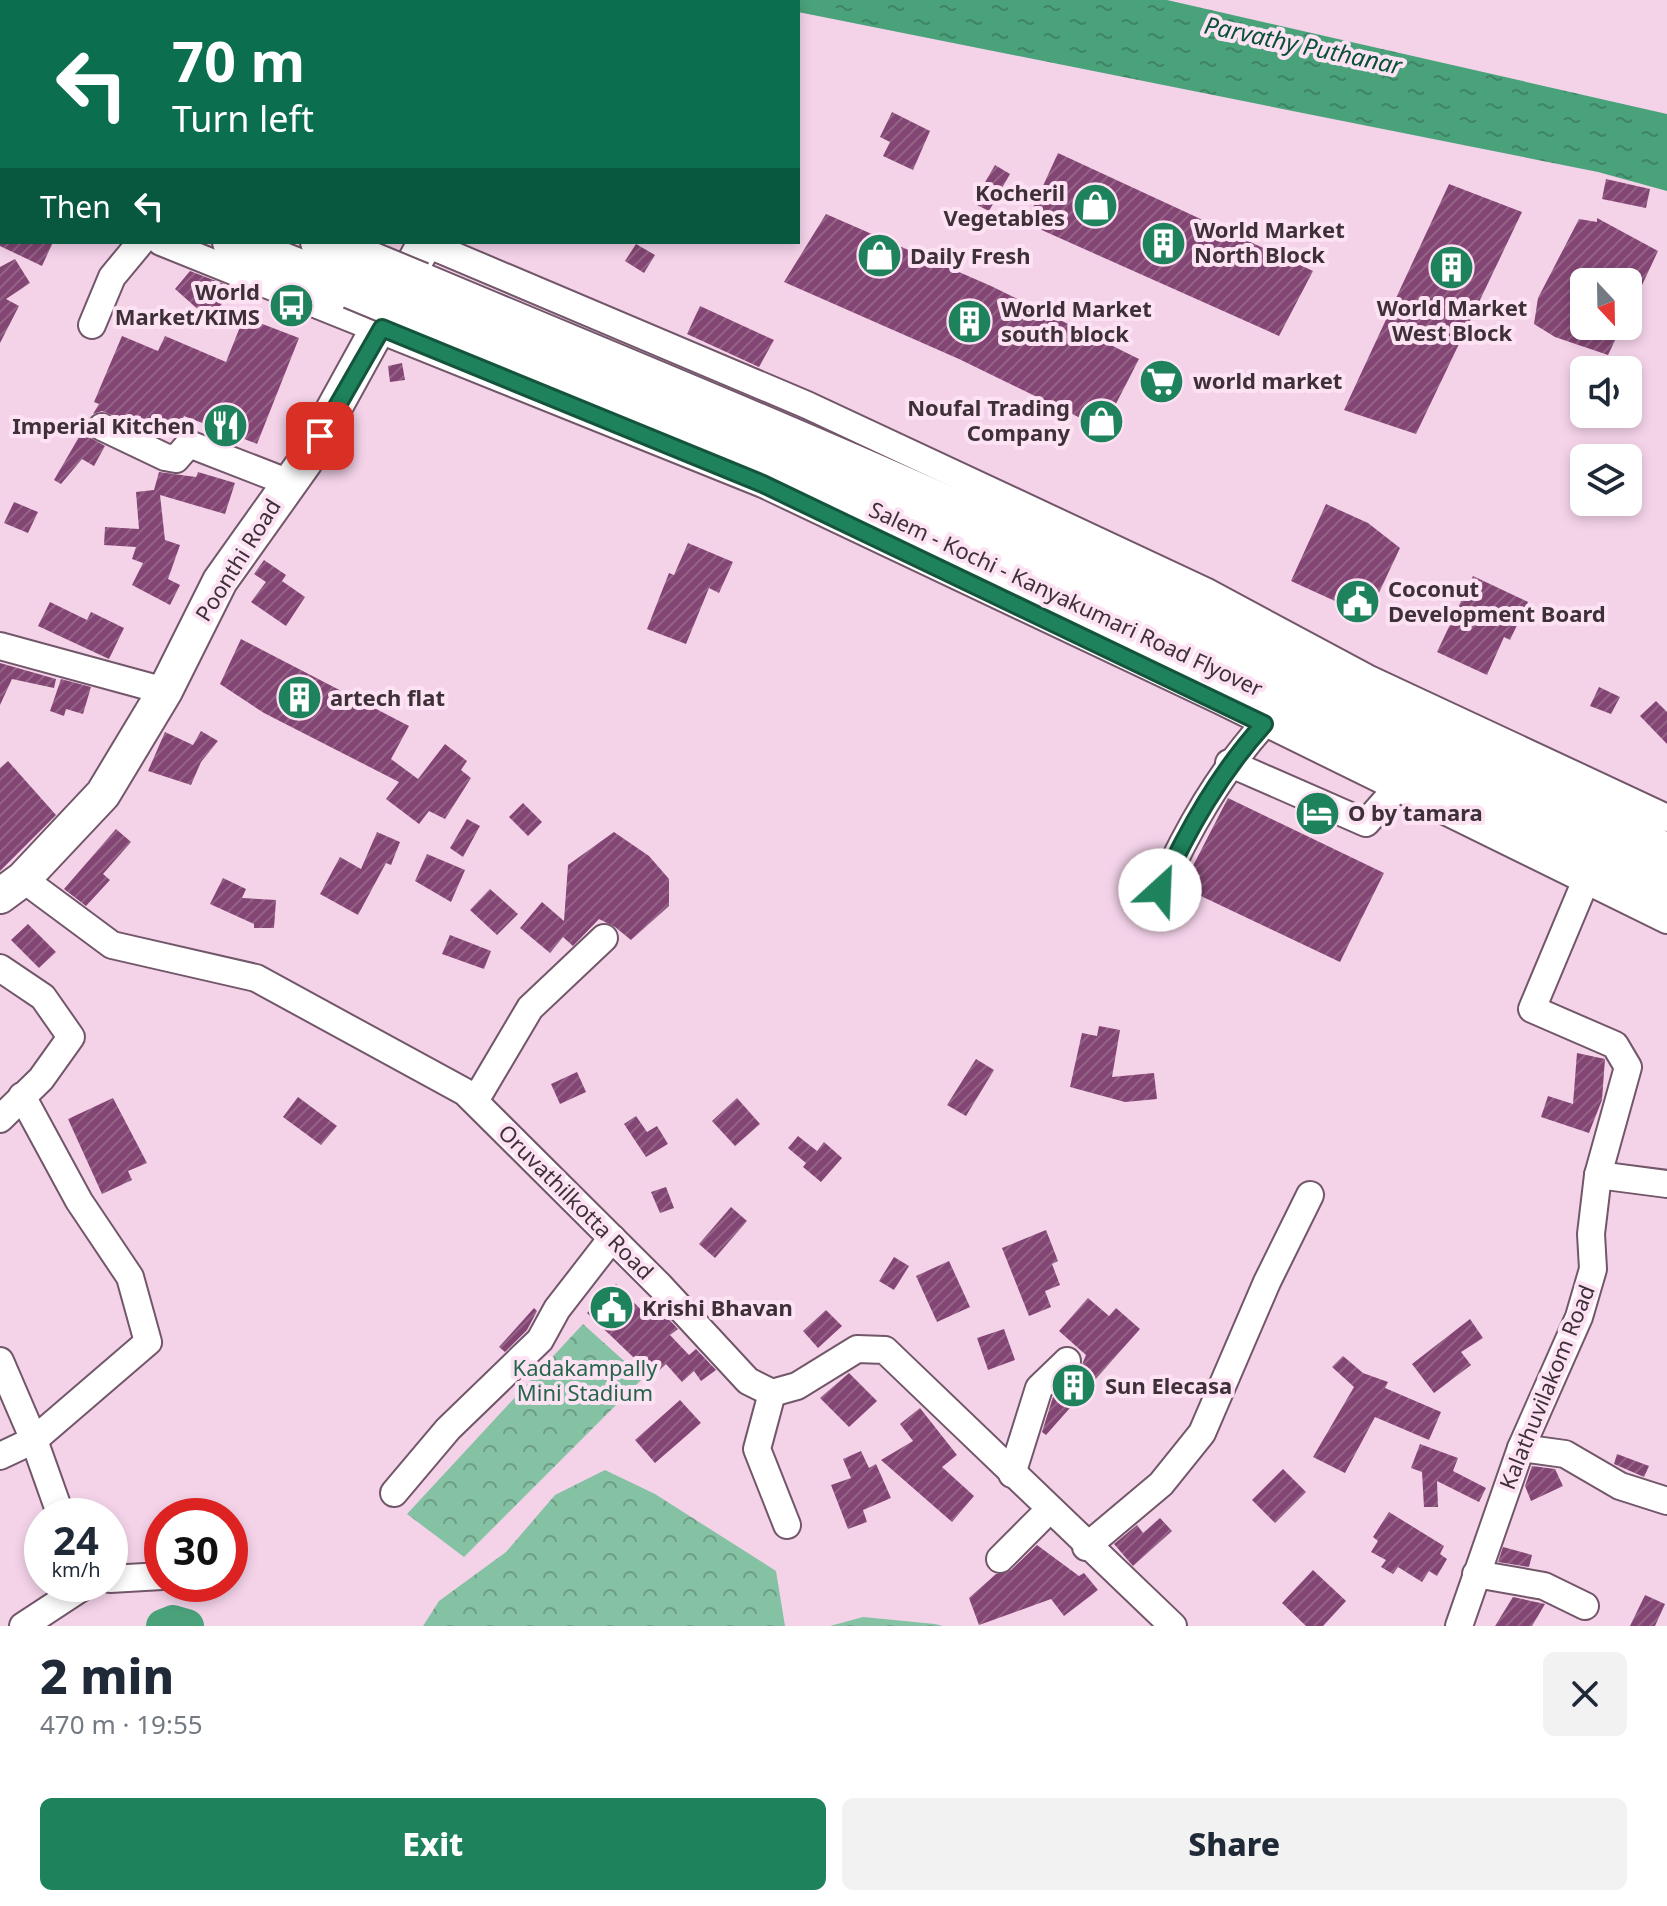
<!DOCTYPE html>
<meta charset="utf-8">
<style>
:root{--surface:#fff;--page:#f2f2f3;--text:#1f2937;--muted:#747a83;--accent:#1e825c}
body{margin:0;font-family:"Noto Sans",sans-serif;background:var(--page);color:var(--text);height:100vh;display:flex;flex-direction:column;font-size:30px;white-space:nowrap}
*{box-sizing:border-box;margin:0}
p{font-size:26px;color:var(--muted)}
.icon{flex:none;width:44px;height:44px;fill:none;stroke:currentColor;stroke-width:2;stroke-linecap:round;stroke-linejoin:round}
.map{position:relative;height:1626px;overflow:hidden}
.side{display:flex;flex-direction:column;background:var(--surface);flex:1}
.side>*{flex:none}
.guide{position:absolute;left:0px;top:0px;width:800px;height:244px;box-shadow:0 4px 12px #0003;background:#0b6e4f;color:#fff;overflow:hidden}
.needle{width:52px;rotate:158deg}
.tools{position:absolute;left:1570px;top:268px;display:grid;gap:16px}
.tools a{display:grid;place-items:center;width:72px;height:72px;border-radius:12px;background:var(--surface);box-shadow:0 4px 12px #0003;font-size:40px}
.speed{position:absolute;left:24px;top:1498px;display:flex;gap:16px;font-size:40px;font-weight:700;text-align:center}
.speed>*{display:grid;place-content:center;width:104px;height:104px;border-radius:50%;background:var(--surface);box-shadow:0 4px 12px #0003;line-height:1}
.speed small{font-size:20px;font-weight:400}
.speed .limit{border:12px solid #d22;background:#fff;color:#111}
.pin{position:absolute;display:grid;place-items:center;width:68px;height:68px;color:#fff;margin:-34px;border-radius:16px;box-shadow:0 4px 12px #0006}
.me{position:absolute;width:88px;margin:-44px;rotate:25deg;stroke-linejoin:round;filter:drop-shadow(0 0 6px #0008)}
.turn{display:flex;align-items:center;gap:28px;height:168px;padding:0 40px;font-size:36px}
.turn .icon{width:104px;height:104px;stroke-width:2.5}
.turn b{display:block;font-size:56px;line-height:68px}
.then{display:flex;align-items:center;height:76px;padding:0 40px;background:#0003;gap:16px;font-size:30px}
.round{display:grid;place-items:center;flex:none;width:84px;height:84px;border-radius:12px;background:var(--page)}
.headline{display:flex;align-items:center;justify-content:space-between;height:136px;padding:0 40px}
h1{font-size:48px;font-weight:800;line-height:60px}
.cta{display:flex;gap:16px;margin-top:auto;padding:16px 40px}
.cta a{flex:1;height:92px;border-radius:12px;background:var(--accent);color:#fff;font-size:32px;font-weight:800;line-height:92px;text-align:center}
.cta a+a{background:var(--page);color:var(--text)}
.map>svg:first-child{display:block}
.forest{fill:url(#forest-crowns)}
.water{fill:url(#water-ripples)}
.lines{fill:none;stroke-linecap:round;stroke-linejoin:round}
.river{stroke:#4aa27b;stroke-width:34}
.building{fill:url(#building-hatch)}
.minor-casing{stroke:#725669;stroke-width:30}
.major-casing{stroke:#725669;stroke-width:38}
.highway-casing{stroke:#725669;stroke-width:42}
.minor{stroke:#fff;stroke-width:26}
.major{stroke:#fff;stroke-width:34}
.highway{stroke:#fff;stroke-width:38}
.highway-bridge-casing{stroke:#725669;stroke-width:42;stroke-linecap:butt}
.highway-bridge{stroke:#fff;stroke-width:38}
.route-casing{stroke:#14543c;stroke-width:20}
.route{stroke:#1e825c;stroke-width:14}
.labels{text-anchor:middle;stroke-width:8;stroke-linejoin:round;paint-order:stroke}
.poi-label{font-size:22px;font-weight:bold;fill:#3d3039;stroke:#fde2f4;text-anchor:start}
.street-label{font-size:22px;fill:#3d3039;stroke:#fde2f4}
.park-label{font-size:22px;fill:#25664a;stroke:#fde2f4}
.water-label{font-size:24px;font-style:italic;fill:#085137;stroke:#fde2f4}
</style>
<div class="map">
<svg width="1667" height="1626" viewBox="0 0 1667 1626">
<defs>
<pattern id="forest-crowns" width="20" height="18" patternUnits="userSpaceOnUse" patternTransform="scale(2)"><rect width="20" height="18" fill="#85c1a3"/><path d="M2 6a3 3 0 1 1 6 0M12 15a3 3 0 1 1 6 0" fill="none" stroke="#6e9d86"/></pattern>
<pattern id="water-ripples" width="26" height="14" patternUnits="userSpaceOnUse" patternTransform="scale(2)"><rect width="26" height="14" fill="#4aa27b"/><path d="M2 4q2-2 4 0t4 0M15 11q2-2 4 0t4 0" fill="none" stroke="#3f8466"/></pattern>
<pattern id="building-hatch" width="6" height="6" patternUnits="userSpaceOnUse" patternTransform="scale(2)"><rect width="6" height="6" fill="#834573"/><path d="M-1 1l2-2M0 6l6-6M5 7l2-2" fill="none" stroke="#946487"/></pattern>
</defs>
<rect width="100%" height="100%" fill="#f4d3e9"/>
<g class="forest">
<path d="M583 1324 643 1378 464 1557 407 1514Z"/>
<path d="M605 1470 655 1494 776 1571 785 1626H423L439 1601 506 1552 555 1495Z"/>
<path d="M863 1617 935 1624 943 1626H830Z"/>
</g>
<path class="water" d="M739 0H1167L1667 114V191L1598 172 798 12V2Z"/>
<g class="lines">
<path class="river" d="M163 1626 173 1622 187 1626"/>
</g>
<g class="building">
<path d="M892 112 930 131 913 170 883 156 890 142 880 137Z"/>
<path d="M1058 153 1313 271 1279 336 1026 223Z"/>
<path d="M995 165 1010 174 989 211 973 203Z"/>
<path d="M1606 179 1650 189 1646 208 1602 199Z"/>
<path d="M1449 184 1522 212 1416 434 1344 410Z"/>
<path d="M826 214 991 286 1139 359 1103 429 959 359 784 282Z"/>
<path d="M1597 218 1658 251 1628 315V282H1584V326H1622L1608 355 1555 337 1534 324 1538 298 1579 219 1597 222Z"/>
<path d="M0 242H53L42 266 0 246Z"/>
<path d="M636 244 655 255 644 273 625 261Z"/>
<path d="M15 259 30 283 6 299 19 306 0 343V267Z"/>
<path d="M190 271 224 284 232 292 209 319 175 289Z"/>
<path d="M700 306 774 340 759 367 687 334Z"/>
<path d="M244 317 299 338 257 444 184 416 175 436 124 415 122 419 102 411 93 414 99 404 94 402 122 336 158 351 165 336 226 362Z"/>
<path d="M402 363 405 380 390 382 388 366Z"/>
<path d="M86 425 89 437 105 446 94 466 82 459 61 484 54 480Z"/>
<path d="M159 472 196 477 198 472 235 483 225 514 160 495 165 540 180 545 168 579 180 585 170 605 132 585 143 563 132 559 136 547 104 545 105 527 139 529 136 492 154 490Z"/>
<path d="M14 502 38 512 28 533 4 523Z"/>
<path d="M1326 504 1368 523 1400 548 1368 616 1291 581Z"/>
<path d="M688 543 733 562 719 593 709 588 686 644 647 629 669 573 674 575Z"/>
<path d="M264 560 286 575 282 581 305 597 286 626 251 602 266 582 254 574Z"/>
<path d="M1473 576 1528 602 1510 640 1504 637 1487 675 1437 652Z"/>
<path d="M50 602 87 620 91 612 124 628 109 659 38 626Z"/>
<path d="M241 639 409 726 391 759 418 779 445 744 467 761 461 770 471 778 445 819 429 811 419 824 386 799 399 782 264 713 220 684Z"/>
<path d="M0 663 56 679 54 688 12 679 0 705Z"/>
<path d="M61 679 91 687 83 714 66 709 64 716 50 711Z"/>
<path d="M1599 687 1620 697 1611 714 1590 706Z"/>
<path d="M1656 701 1667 712V744L1640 716Z"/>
<path d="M201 731 218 741 201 762 191 785 148 771 165 732 193 745Z"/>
<path d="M8 761 56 815 0 871V768Z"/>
<path d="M1228 798 1384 873 1340 962 1182 887Z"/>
<path d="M523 803 542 822 528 836 509 817Z"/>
<path d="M467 819 480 826 463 857 450 848Z"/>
<path d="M116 829 131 842 103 874 110 880 86 906 64 889Z"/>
<path d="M377 832 400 842 391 865 386 863 358 915 320 894 340 857 361 869Z"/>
<path d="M614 832 649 856 669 879V906L631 940 615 927 599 919 573 946 563 937 550 953 520 928 542 902 564 921 568 865Z"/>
<path d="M427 854 465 870 451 902 415 881Z"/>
<path d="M223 878 246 889 242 898 276 900 274 928H254V924L210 904Z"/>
<path d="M490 889 518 914 497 935 470 910Z"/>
<path d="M28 924 56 952 39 968 11 940Z"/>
<path d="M450 935 491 951 484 969 442 954Z"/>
<path d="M1099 1026 1120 1030 1112 1077 1154 1073 1157 1099 1125 1102 1070 1087 1082 1033 1097 1036Z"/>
<path d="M1577 1053 1605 1059 1602 1100 1589 1133 1541 1117 1548 1096 1573 1104Z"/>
<path d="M976 1059 994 1070 966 1116 947 1105Z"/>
<path d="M577 1072 586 1092 560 1104 551 1084Z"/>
<path d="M298 1097 337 1126 321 1145 283 1117Z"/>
<path d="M113 1098 147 1163 128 1171 132 1180 102 1194 68 1119Z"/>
<path d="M737 1098 760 1124 735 1146 712 1121Z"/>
<path d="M636 1116 647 1132 657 1126 668 1144 646 1157 624 1124Z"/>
<path d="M798 1136 817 1151 824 1142 842 1158 821 1182 803 1167 806 1163 788 1148Z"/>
<path d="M666 1187 674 1208 660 1213 651 1192Z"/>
<path d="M731 1207 747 1221 715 1258 699 1244Z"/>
<path d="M1046 1230 1058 1261 1052 1264 1060 1285 1045 1291 1051 1307 1029 1316 1002 1248Z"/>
<path d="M894 1257 909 1266 894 1290 879 1281Z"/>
<path d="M949 1261 970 1307 937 1322 916 1276Z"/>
<path d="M616 1284 650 1319 662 1312 678 1329 670 1335 689 1355 696 1349 716 1370 701 1381 694 1371 682 1382 666 1364 653 1376 587 1313Z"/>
<path d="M1088 1298 1109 1316 1116 1308 1140 1329 1046 1435 1042 1432 1053 1397 1079 1372 1086 1355 1059 1331Z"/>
<path d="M534 1308 537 1311 527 1330 505 1352 499 1347Z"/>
<path d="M826 1310 842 1326 818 1348 803 1331Z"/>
<path d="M1470 1319 1483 1338 1461 1352 1471 1365 1434 1393 1412 1364Z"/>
<path d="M1004 1329 1015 1360 988 1370 977 1338Z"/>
<path d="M1343 1356 1363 1373 1388 1382 1385 1388 1441 1412 1429 1440 1375 1417 1345 1473 1313 1457 1354 1387 1332 1367Z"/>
<path d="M849 1373 877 1401 849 1427 820 1398Z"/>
<path d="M680 1400 701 1423 655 1463 635 1440Z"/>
<path d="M920 1408 957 1455 942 1467 974 1496 952 1522 881 1460 913 1441 900 1424Z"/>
<path d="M1420 1444 1458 1458 1453 1471 1486 1488 1479 1502 1437 1481 1438 1507H1424L1422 1472 1411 1468Z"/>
<path d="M861 1451 869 1468 876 1464 891 1498 863 1510 867 1522 848 1529 831 1485 851 1478 843 1459Z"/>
<path d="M1617 1454 1649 1466 1644 1477 1614 1464Z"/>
<path d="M1532 1466 1555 1469 1563 1486 1531 1501 1525 1486Z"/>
<path d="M1283 1469 1306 1492 1275 1523 1252 1500Z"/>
<path d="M1389 1512 1444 1546 1440 1554 1447 1559 1437 1576 1429 1571 1422 1582 1398 1567 1393 1574 1381 1567 1386 1560 1371 1552 1378 1541 1373 1537Z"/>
<path d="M1160 1518 1172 1531 1133 1566 1114 1544 1137 1525 1143 1533Z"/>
<path d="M1037 1545 1079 1576 1084 1573 1098 1590 1064 1616 1051 1599 979 1625 969 1598 996 1574 1011 1570Z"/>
<path d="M1503 1547 1532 1555 1529 1567 1498 1562Z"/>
<path d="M1313 1570 1346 1601 1323 1626H1306L1282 1603Z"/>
<path d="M1645 1595 1665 1604 1655 1626H1630Z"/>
<path d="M1513 1597 1545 1604 1532 1626H1495Z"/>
</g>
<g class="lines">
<defs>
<g id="minor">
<path d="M13 2V0"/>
<path d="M274 2V0"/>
<path d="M515 2 516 0"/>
<path d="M0 34 2 30"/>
<path d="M0 90 2 91"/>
<path d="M0 182H2"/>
<path d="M161 242 763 484 1219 700 1667 920"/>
<path d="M422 242 807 405 1205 591 1367 678 1667 818"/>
<path d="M92 325 112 277 141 242"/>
<path d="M102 427 165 457 176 459 189 444 287 482"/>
<path d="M0 646 165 691"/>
<path d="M1229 763 1366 823 1396 789"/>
<path d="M23 879 112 945 256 978 465 1092 660 1286 748 1381 772 1393 797 1386 857 1349 885 1350 1173 1626"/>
<path d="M1160 890C1188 829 1219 774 1264 724"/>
<path d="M0 968 43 997 71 1037 41 1079 0 1119"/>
<path d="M475 1101 530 1008 604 938"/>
<path d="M1598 1175 1667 1184"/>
<path d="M0 1361 34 1440 61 1516"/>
<path d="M772 1393 757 1449 787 1525"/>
<path d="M1521 1448 1565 1454 1620 1486 1667 1501"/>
<path d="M0 1456 34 1440 148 1342 130 1277 79 1201 22 1096"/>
<path d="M1012 1474 1039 1388 1067 1361"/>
<path d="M394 1493 448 1429 540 1340 557 1309 612 1238"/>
<path d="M1086 1547 1161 1484 1202 1433 1267 1282 1310 1195"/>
<path d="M1000 1559 1049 1510"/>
<path d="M1476 1574 1544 1586 1585 1606"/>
<path d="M110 1579 162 1576"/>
<path d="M23 1626 87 1584"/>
<path d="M1459 1626 1521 1448 1579 1317 1593 1269 1591 1234 1598 1175 1628 1067 1615 1045 1532 1009 1586 880"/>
</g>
<path id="major" d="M0 896 23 879 103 794 165 691 220 581 304 463 425 243"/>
<g id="highway">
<path d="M0 122H2"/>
<path d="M0 154 2 155"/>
<path d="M232 242 351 289"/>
<path d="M320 242 363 258"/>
<path d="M421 282C616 364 812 443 1004 531 1227 633 1449 742 1667 853"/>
<path d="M404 311 769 462 987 560 1667 888"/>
</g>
</defs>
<use href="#minor" class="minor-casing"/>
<use href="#major" class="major-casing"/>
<use href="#highway" class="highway-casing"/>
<use href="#minor" class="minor"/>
<use href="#major" class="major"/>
<use href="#highway" class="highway"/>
<defs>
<g id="highway-bridge">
<path d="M363 258 421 282"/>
<path d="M351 289 404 311"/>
</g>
</defs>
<use href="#highway-bridge" class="highway-bridge-casing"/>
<use href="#highway-bridge" class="highway-bridge"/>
</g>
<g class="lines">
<defs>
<path id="route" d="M320 436 382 328 763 484 1264 724C1219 774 1188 829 1160 890"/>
</defs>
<use href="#route" class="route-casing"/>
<use href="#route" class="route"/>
</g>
<defs>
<symbol id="shop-disc" viewBox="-11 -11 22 22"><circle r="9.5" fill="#1e825c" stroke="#fde2f4"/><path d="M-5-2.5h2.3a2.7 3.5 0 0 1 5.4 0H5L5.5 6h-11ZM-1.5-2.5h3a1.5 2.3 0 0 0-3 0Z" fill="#fff"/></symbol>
<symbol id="building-disc" viewBox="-11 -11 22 22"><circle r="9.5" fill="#1e825c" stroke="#fde2f4"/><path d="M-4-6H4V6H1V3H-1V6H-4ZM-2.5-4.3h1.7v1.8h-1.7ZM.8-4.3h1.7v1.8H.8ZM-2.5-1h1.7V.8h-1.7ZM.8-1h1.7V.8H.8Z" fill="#fff"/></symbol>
<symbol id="bus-disc" viewBox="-11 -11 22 22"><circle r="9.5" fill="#1e825c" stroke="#fde2f4"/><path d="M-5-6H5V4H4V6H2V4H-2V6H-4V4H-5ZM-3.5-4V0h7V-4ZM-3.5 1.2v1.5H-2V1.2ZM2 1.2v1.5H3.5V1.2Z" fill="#fff"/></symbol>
<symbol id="supermarket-disc" viewBox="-11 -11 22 22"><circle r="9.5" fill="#1e825c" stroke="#fde2f4"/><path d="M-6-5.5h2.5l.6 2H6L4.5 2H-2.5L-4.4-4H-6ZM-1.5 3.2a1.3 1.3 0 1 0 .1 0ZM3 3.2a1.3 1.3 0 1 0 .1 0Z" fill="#fff"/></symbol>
<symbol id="restaurant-disc" viewBox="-11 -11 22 22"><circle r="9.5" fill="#1e825c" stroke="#fde2f4"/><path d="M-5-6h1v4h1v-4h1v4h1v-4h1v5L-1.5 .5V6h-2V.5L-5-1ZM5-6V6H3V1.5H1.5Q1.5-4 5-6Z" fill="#fff"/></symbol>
<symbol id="civic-disc" viewBox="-11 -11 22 22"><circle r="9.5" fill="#1e825c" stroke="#fde2f4"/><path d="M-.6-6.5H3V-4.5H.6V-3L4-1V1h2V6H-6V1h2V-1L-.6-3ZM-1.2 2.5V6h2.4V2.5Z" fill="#fff"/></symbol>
<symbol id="hotel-disc" viewBox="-11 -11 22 22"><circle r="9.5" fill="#1e825c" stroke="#fde2f4"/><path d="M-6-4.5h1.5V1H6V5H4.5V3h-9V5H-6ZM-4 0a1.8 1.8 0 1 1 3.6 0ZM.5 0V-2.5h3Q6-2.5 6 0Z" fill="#fff"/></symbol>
</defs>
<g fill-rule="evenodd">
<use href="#shop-disc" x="1070" y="180" width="51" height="51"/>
<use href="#building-disc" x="1138" y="218" width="51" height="51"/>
<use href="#shop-disc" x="854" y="230" width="51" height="51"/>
<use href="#building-disc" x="1426" y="242" width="51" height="51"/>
<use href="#bus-disc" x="266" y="280" width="51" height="51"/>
<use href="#building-disc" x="944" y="296" width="51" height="51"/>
<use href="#supermarket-disc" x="1136" y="356" width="51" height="51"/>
<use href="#shop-disc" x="1076" y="396" width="51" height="51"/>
<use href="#restaurant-disc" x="200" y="400" width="51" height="51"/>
<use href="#civic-disc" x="1332" y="576" width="51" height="51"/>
<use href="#building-disc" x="274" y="672" width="51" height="51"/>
<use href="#hotel-disc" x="1292" y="788" width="51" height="51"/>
<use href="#civic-disc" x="586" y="1282" width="51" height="51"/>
<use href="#building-disc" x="1048" y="1360" width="51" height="51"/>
</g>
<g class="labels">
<g class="poi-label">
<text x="1065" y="201" text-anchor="end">Kocheril<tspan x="1065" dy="25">Vegetables</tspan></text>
<text x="1194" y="238">World Market<tspan x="1194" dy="25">North Block</tspan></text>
<text x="910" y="264">Daily Fresh</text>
<text x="260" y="300" text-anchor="end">World<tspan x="260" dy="25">Market/KIMS</tspan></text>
<text x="1452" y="316" text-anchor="middle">World Market<tspan x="1452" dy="25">West Block</tspan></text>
<text x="1001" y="317">World Market<tspan x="1001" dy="25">south block</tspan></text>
<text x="1193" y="389">world market</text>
<text x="1070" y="416" text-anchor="end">Noufal Trading<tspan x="1070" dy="25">Company</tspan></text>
<text x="195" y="434" text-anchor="end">Imperial Kitchen</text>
<text x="1388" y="597">Coconut<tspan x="1388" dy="25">Development Board</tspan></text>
<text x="330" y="706">artech flat</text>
<text x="1348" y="821">O by tamara</text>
<text x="642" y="1316">Krishi Bhavan</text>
<text x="1105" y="1394">Sun Elecasa</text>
</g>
<g class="street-label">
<text transform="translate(238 560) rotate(-58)" y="8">Poonthi Road</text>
<text transform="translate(1066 599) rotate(25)" y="8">Salem - Kochi - Kanyakumari Road Flyover</text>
<text transform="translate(576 1202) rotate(45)" y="8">Oruvathilkotta Road</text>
<text transform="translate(1547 1387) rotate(-68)" y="8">Kalathuvilakom Road</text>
</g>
<g class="park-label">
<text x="585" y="1376">Kadakampally<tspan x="585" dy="25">Mini Stadium</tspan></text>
</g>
<g class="water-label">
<text transform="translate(1303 46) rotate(12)" y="8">Parvathy Puthanar</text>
</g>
</g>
</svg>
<div class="tools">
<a><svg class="needle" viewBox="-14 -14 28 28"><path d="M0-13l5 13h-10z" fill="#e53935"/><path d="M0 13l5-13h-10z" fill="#747a83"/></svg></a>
<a><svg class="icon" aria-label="sound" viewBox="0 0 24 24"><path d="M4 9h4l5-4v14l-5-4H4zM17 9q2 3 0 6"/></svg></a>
<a><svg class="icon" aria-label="layers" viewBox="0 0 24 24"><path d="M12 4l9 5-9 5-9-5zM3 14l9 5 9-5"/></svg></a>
</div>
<div class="speed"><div>24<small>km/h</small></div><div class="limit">30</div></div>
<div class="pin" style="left:320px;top:436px;background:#d93025"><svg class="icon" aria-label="arrive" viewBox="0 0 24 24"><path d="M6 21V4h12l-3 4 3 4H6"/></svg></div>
<svg class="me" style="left:1160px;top:890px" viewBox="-20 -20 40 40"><circle r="19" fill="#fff"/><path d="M0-13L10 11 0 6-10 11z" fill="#1e825c"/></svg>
<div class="guide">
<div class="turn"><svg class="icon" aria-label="left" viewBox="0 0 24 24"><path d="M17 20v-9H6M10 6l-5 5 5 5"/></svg><div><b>70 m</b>Turn left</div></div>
<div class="then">Then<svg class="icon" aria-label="left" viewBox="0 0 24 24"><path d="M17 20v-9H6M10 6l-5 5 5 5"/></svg></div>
</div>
</div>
<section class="side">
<div class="headline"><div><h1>2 min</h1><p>470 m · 19:55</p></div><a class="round"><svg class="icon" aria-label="close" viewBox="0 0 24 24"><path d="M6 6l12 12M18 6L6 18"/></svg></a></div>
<div class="cta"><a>Exit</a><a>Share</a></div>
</section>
